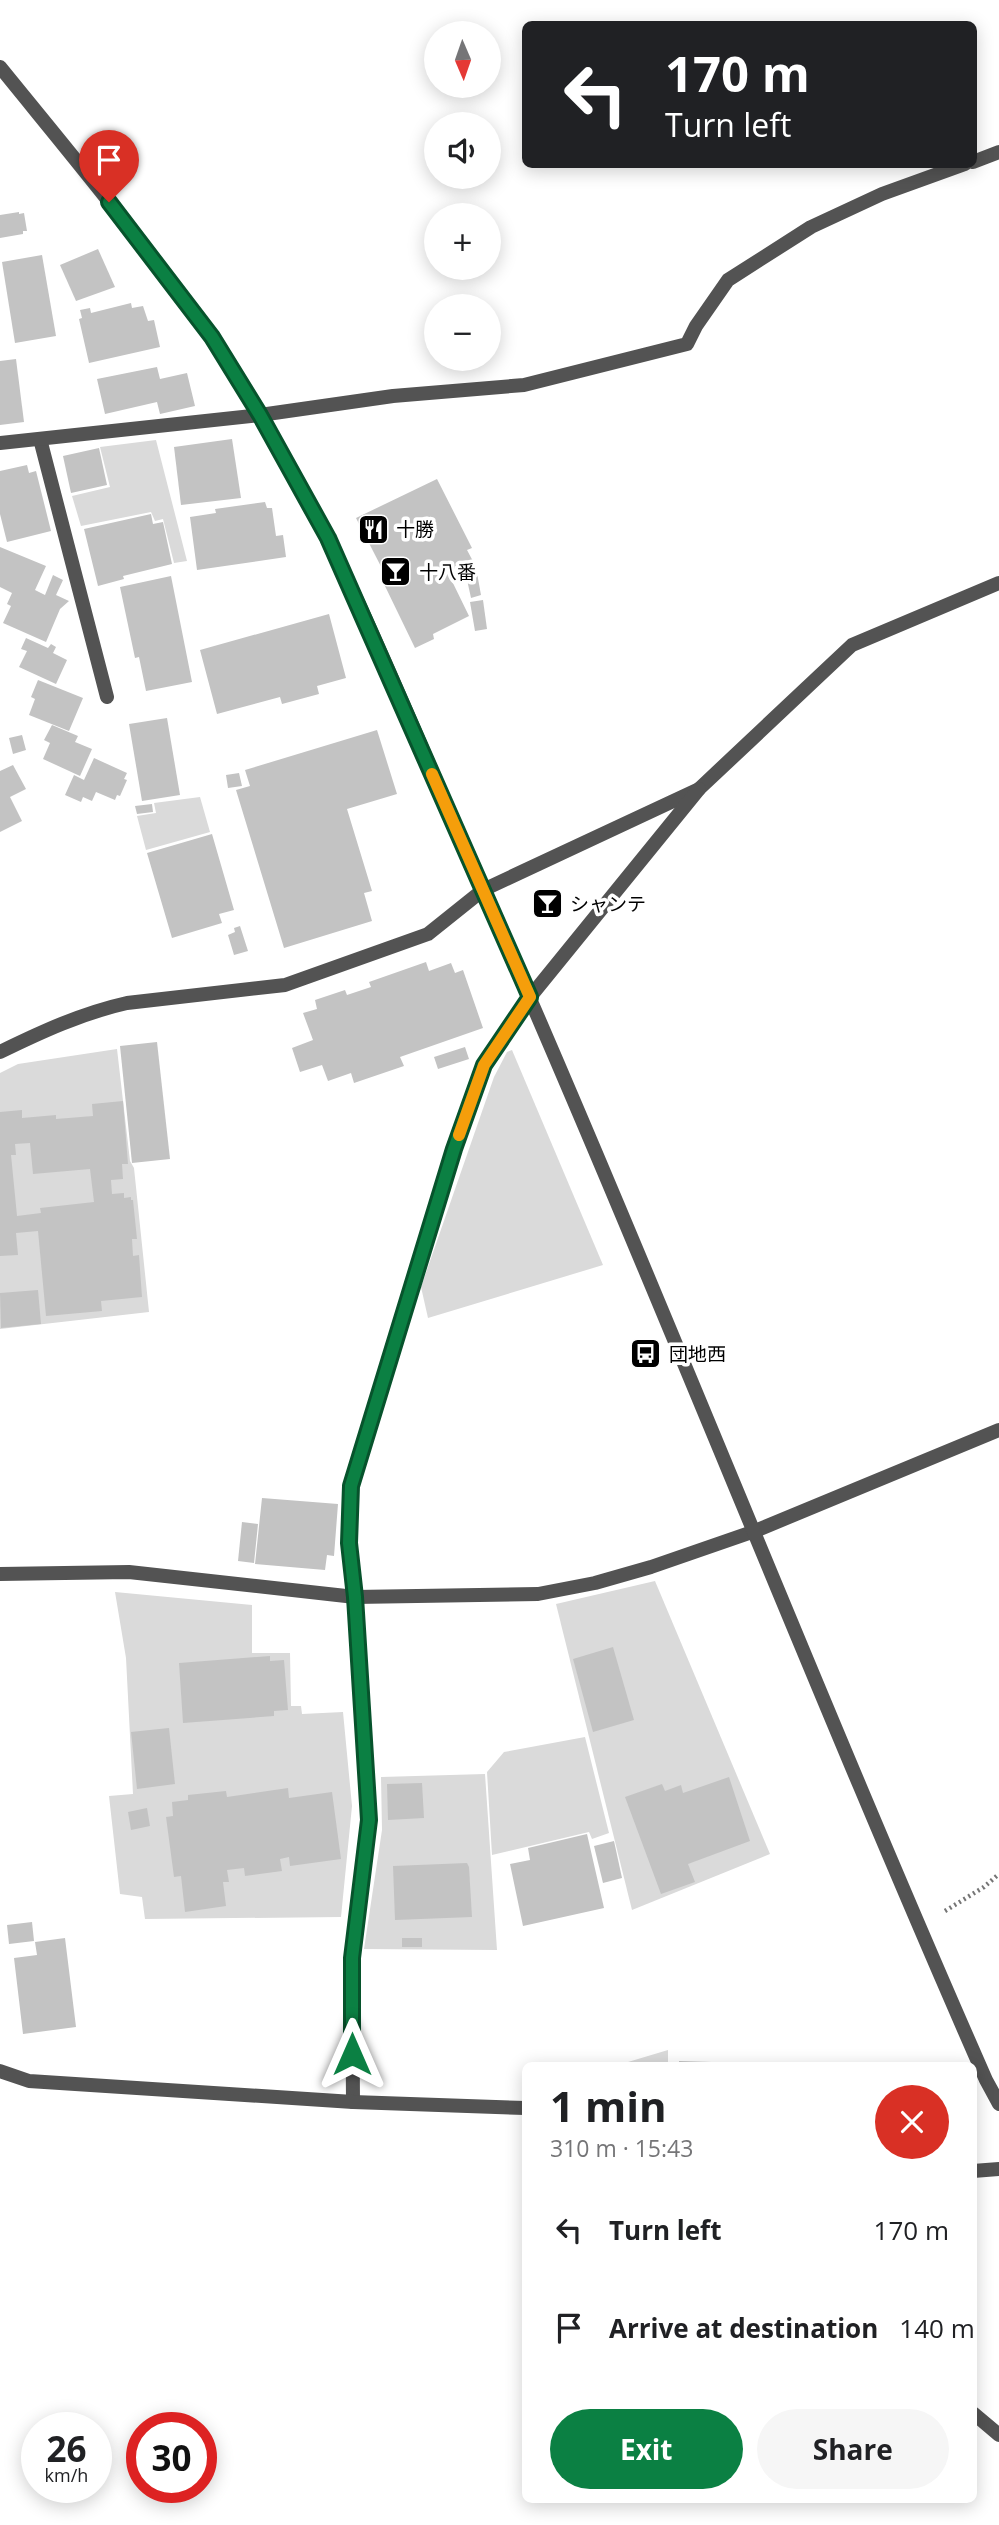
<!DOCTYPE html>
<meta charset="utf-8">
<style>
:root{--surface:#fff;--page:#f6f6f6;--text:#202124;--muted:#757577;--accent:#0b8043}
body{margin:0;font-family:"Open Sans","Noto Sans JP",sans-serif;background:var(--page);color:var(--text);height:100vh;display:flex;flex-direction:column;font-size:26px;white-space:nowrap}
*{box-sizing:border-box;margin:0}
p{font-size:23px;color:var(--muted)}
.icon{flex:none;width:38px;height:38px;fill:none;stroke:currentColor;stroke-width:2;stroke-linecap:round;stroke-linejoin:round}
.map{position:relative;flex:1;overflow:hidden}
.side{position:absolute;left:522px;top:2062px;width:455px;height:441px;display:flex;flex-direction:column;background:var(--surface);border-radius:10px;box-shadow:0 4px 18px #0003}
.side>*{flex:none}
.banner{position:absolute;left:522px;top:21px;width:455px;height:147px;border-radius:10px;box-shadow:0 4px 18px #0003;background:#202124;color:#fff;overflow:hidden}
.needle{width:46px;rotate:178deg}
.tools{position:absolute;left:424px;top:21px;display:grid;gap:14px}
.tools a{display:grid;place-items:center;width:77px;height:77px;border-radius:50%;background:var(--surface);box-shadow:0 4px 18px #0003;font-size:35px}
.speed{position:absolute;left:21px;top:2412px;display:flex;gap:14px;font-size:35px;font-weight:700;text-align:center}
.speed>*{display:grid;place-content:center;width:91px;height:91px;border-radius:50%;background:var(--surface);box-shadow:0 4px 18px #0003;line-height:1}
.speed small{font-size:18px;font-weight:400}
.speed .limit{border:10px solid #d22;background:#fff;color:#111}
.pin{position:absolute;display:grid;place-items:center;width:60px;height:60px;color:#fff;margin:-72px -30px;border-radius:50% 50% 50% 0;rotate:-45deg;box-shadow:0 0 7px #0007}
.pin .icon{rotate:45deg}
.me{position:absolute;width:77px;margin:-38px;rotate:0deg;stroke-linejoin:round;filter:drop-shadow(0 0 5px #0008)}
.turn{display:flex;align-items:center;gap:24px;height:147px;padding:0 28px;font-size:32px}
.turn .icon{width:91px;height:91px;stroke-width:2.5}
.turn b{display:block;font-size:49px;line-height:60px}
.round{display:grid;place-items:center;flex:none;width:74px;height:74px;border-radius:37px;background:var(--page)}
.headline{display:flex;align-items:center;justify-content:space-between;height:119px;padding:0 28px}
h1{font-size:42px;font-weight:700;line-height:52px}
.action{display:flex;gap:14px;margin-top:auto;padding:14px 28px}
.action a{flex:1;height:80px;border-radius:42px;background:var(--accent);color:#fff;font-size:28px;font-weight:700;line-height:80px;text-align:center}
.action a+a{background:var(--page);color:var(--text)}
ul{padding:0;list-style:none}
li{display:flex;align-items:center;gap:21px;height:98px;padding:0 28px}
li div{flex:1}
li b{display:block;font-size:26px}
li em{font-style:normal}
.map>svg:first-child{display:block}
.green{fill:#dadada}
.building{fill:#c3c3c3;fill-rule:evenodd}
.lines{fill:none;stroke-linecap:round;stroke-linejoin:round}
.path{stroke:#757575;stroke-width:4.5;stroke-dasharray:2 3.5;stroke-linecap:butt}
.service{stroke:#535353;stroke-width:14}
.minor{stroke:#535353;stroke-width:14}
.tertiary{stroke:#535353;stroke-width:14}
.route-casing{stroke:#07532c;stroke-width:18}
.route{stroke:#0b8043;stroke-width:12}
.slow{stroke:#f59e0b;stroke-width:12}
.labels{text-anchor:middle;stroke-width:7;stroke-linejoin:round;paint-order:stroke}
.poi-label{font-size:19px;fill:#000;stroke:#fff;text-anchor:start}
</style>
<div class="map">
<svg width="999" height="2525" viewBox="0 0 999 2525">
<rect width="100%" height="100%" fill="#fff"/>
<g class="green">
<path d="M156 440 187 561 174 563 163 519 155 521 151 512 81 526 72 496 110 487 100 447Z"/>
<path d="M200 797 210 832 146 850 137 816 156 813 154 803Z"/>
<path d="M117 1049 130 1161 134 1168 149 1312 0 1329V1073L18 1064Z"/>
<path d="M512 1050 603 1265 428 1318 421 1287 494 1077 507 1052Z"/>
<path d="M655 1581 770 1854 632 1910 556 1604Z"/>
<path d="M115 1592 252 1605V1653H290L291 1706H301L302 1714 343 1712 352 1806 341 1917 145 1919 142 1897 120 1894 109 1796 133 1794 126 1658Z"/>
<path d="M585 1737 609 1833 592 1839 589 1832 492 1855 487 1772 504 1752Z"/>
<path d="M485 1774 497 1950 364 1949 382 1830 381 1777Z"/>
<path d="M668 2050V2065H618Z"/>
</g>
<g class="building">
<path d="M19 212V214L24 213 27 231H23V234L0 238V215Z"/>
<path d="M98 249 115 287 76 301 60 265Z"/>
<path d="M42 255 56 336 15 343 2 262Z"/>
<path d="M131 303 132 308 143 306 148 321 154 320 160 347 89 363 79 319 82 318 80 310 90 308 91 313Z"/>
<path d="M16 359 24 422 0 425V361Z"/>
<path d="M157 367 160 379 187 373 195 406 160 414 157 402 105 414 97 379Z"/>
<path d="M232 439 241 498 181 505 174 447Z"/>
<path d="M99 448 107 485 71 493 63 456Z"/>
<path d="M27 465 29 473 36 471 51 531 7 542 0 514V471Z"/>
<path d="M437 479 472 548 467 550 475 565 450 577 469 616 433 634 434 639 415 648 384 584 389 582 356 518Z"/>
<path d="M265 502 267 508H272L276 536 283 535 286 557 197 570 190 517 216 513 215 509Z"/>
<path d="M151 514 153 524 163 522 172 564 123 576 124 579 98 586 84 529Z"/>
<path d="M0 547 46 566 35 590 45 595 53 575 63 580 56 595 69 601 60 609 46 642 3 623 11 606 7 604 12 593 0 587Z"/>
<path d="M477 573 481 595 471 598 466 575Z"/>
<path d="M171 576 192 682 146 691 139 657 135 658 120 587Z"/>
<path d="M483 600 487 629 475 631 470 602Z"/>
<path d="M329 614 346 678 317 686 319 694 282 704 280 697 217 714 200 650Z"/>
<path d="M26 638 48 648 51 644 56 647 53 653 67 660 56 684 19 667 27 651 21 649Z"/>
<path d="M38 680 83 698 69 731 29 715 35 699 31 697Z"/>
<path d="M167 718 180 795 142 801 129 724Z"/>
<path d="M52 725 78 736 75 742 92 749 80 776 43 759 50 743 44 740Z"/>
<path d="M377 730 397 794 347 809 372 891 364 893 372 921 284 948 236 790 250 786 245 770Z"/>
<path d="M22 735 26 750 13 754 9 738Z"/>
<path d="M94 758 127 773 124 779 127 780 120 796 117 795 115 800 96 792 92 801 83 797 81 802 65 795 74 775 84 780Z"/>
<path d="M13 765 26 789 10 797 22 821 0 832V771Z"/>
<path d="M239 773 242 786 228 788 226 775Z"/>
<path d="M152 804 153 812 137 814 135 806Z"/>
<path d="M212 834 234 910 219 914 222 923 172 938 147 853Z"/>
<path d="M240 926 248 951 234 955 228 935 235 932 234 928Z"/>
<path d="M426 962 429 971 451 963 455 973 463 970 483 1028 400 1057 404 1066 354 1083 351 1073 328 1081 322 1065 300 1072 292 1048 313 1040 303 1013 317 1009 315 1000 345 990 347 995 371 987 369 982Z"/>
<path d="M157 1042 170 1159 132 1163 120 1046Z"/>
<path d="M465 1047 469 1059 438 1069 434 1057Z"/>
<path d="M123 1101 128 1164H122L123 1179 111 1180 112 1194 124 1193V1198L131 1197V1200H133L137 1239H132L133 1256 139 1255 142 1297 101 1301 102 1311 46 1316 38 1231 16 1233 18 1255 0 1256V1112L22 1110V1118L56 1115V1119L93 1116 92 1104ZM30 1143 33 1174 90 1169 94 1202 40 1208 41 1213 17 1216 11 1155H16L15 1144Z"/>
<path d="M38 1290 41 1324 1 1328 0 1293Z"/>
<path d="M262 1498 338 1504 334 1556 327 1555 325 1570 255 1564Z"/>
<path d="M242 1522 258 1524 254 1563 238 1561Z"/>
<path d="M613 1647 634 1720 593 1732 573 1659Z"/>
<path d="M270 1656V1661L284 1660 288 1710 274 1711V1716L183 1723 179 1663Z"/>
<path d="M169 1728 175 1784 137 1789 131 1732Z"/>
<path d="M729 1777 750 1841 688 1864 695 1882 661 1894 625 1797 662 1784 665 1791 681 1785 683 1793Z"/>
<path d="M422 1783 424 1818 388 1820 387 1784Z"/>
<path d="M288 1788 289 1798 332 1792 341 1859 290 1866 289 1857 280 1859 282 1871 245 1876 244 1868 227 1870 229 1882H223L226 1906 185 1912 181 1876 174 1877 166 1817 173 1816 172 1802 188 1800V1795L226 1791 227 1797Z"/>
<path d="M147 1808 150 1826 131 1830 128 1812Z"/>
<path d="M587 1834 604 1908 523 1926 510 1864 530 1860 528 1848Z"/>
<path d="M614 1841 622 1878 603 1883 594 1846Z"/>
<path d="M467 1863 469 1867 472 1917 395 1920 393 1866Z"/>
<path d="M32 1922 34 1941 9 1944 7 1925Z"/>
<path d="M65 1938 76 2027 23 2034 14 1958 37 1955 35 1942Z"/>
<rect x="402" y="1938" width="20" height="9"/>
<path d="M679 2061 712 2062V2065H679Z"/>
</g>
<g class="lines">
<path class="path" d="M945 1911 984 1887 999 1874"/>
<g class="service">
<path d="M973 162 999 152"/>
<path d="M260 415 393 396 524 385 687 344 696 326 728 280 811 227 882 194 965 164"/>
<path d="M40 439 107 697"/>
<path d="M973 2413 999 2435"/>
</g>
<g class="minor">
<path d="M0 443 260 415"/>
<path d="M0 1052C41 1032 82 1013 127 1003L285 985 428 934 483 890 699 789 852 645 999 583"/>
<path d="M0 1574 129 1572 355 1597 538 1594 595 1583 651 1567 755 1531 999 1430"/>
<path d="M353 2102 352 1958 369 1820 355 1597 350 1543 351 1486 454 1149 484 1065 530 997 699 789"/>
</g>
<g class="tertiary">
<path d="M0 67C90 178 184 288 258 411 355 572 421 751 497 923 665 1306 817 1696 986 2080L999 2104"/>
<path d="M0 2071 29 2081 353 2102 525 2108"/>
<path d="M973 2171 999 2169"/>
</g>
</g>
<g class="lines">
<defs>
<path id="route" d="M109 202 212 337 260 415 328 538 530 997 484 1065 454 1149 351 1486 349 1543 355 1597 369 1820 352 1958V2054"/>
</defs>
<use href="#route" class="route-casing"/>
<use href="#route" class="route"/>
<path class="slow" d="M432 774 530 997 484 1065 459 1135"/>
</g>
<defs>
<symbol id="restaurant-square" viewBox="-11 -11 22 22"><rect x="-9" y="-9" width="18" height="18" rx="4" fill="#000" stroke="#fff"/><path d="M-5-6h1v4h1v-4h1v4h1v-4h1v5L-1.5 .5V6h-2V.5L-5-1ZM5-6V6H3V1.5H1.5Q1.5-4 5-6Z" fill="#fff"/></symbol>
<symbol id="bar-square" viewBox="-11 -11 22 22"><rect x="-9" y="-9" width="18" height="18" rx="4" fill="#000" stroke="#fff"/><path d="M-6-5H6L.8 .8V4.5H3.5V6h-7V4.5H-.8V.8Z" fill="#fff"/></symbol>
<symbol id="bus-square" viewBox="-11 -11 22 22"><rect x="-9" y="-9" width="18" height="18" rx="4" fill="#000" stroke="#fff"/><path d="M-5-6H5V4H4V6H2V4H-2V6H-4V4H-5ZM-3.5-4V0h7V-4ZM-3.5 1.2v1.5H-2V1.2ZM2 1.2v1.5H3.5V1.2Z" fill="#fff"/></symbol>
</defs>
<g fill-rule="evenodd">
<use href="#restaurant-square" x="356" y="512" width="35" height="35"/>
<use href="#bar-square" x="378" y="554" width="35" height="35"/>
<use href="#bar-square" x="530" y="886" width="35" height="35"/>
<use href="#bus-square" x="628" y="1336" width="35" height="35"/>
</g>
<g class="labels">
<g class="poi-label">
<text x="396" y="536">十勝</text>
<text x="419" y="579">十八番</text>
<text x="570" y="911">シャンテ</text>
<text x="669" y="1361">団地西</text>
</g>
</g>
</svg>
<div class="tools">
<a><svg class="needle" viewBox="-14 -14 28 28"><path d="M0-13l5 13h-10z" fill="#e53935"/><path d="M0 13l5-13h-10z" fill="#757577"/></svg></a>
<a><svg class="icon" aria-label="sound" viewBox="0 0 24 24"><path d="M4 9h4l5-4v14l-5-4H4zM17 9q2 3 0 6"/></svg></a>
<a>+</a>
<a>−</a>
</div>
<div class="speed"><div>26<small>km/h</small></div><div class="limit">30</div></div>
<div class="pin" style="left:109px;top:202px;background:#d93025"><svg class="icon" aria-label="arrive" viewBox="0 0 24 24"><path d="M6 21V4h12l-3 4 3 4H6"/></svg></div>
<svg class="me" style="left:352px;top:2054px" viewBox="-20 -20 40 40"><path d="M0-17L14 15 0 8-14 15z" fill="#0b8043" stroke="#fff" stroke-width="4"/></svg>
<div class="banner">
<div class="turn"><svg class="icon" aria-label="left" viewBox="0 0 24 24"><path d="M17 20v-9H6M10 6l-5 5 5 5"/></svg><div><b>170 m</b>Turn left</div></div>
</div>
<section class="side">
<div class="headline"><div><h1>1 min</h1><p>310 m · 15:43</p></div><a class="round" style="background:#d93025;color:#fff"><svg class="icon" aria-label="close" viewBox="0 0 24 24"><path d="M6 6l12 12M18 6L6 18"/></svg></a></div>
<ul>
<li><svg class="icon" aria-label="left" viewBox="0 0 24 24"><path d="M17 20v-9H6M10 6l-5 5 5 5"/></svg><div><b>Turn left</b></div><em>170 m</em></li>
<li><svg class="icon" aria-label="arrive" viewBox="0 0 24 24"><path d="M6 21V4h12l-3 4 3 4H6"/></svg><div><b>Arrive at destination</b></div><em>140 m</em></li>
</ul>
<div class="action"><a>Exit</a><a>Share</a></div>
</section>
</div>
